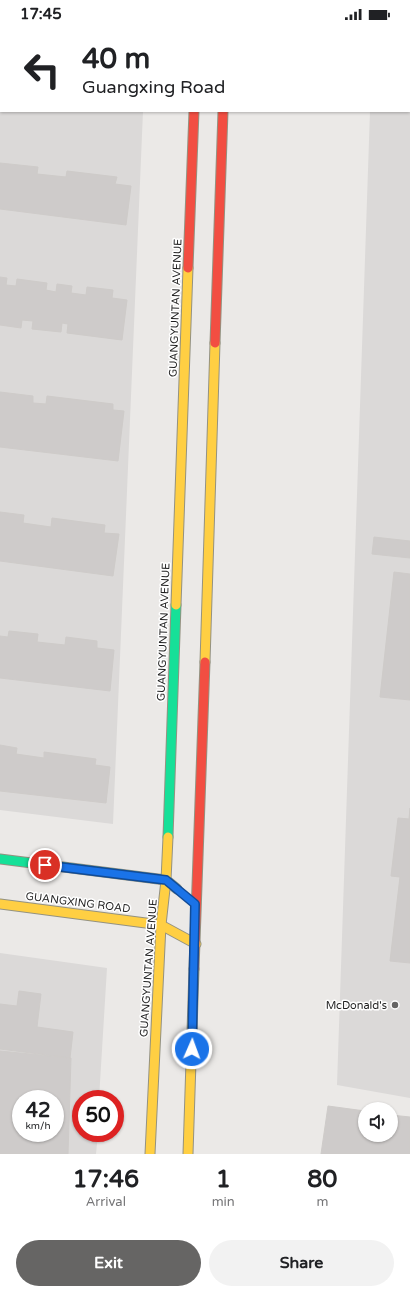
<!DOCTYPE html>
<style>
:root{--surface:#fff;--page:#f2f2f2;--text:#202124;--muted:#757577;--accent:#666564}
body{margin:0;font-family:"Varela Round",sans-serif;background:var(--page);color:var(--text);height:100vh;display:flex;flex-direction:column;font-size:15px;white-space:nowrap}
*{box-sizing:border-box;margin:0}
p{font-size:13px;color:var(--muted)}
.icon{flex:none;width:22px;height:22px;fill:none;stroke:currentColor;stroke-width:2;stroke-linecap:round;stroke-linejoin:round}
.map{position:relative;height:1126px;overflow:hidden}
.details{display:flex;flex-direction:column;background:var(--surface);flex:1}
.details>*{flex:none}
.guide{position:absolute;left:0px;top:0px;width:410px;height:84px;box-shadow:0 1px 3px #0004;background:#fff;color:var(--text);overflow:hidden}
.buttons{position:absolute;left:358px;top:1074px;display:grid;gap:8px}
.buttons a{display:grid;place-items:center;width:40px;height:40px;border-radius:50%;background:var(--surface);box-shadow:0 1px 3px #0004;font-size:20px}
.speed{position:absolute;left:12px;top:1062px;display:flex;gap:8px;font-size:20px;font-weight:700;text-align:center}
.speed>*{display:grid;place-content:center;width:52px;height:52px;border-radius:50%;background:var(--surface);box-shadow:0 1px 3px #0004;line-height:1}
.speed small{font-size:10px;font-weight:400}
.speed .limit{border:6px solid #d22;background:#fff;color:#111}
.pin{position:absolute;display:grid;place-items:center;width:34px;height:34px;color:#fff;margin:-17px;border:2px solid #fff;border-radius:50%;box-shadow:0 1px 4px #0007}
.me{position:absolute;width:44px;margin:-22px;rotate:2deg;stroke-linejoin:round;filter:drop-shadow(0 0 3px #0008)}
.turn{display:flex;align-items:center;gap:14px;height:84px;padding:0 16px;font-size:18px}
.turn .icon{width:52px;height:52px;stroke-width:2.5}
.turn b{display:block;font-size:28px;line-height:34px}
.eta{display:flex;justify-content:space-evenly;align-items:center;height:68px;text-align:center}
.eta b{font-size:24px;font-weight:700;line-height:28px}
.cta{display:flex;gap:8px;margin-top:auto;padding:8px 16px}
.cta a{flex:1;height:46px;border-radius:24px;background:var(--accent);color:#fff;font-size:16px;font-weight:700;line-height:46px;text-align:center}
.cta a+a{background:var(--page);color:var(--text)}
.status{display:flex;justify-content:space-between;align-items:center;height:28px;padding:0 20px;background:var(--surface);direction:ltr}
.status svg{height:11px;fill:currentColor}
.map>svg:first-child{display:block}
.residential{fill:#dbd9d8;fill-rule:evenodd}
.building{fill:#cecbca;stroke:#cecbc9;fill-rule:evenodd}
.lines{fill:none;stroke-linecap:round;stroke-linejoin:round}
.fast-casing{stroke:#949281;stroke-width:11}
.slow-casing{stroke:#949281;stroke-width:11}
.jam-casing{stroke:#949281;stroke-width:11}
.fast{stroke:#16e098;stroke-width:9}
.slow{stroke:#ffcf43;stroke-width:9}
.jam{stroke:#f24e42;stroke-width:9}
.route-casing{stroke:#114b97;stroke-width:10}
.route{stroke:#1a73e8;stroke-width:7}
.poi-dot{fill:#666564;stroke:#fff;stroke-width:1.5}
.labels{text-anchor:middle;stroke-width:3;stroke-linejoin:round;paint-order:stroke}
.street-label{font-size:11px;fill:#1e1e1e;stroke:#fff}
.poi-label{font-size:11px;fill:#1e1e1e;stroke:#fff;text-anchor:end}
</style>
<div class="status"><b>17:45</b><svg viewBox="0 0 49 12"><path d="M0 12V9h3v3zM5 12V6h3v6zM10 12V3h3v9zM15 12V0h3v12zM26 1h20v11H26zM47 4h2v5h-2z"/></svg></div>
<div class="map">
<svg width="410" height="1126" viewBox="0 0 410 1126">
<rect width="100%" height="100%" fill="#ebe9e7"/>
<g class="residential">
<path d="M0 0H147L1 1V83H143L113 796 0 782Z"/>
<path d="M373 0H410V1070L337 1057 370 83H409V1Z"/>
<path d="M0 925 107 940 99 1071H81V1105H98L96 1126H0ZM21 1071H55V1105H21Z"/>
</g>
<g class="building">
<path d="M396 0H410V14L409 1Z"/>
<rect x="0" y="12" width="1" height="54"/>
<path d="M0 135 38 139 37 146 66 149 67 143 117 149 115 156 131 158 126 197 0 181Z"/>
<path d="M0 249 7 250 6 257 16 258 17 251 47 255 46 262 56 264 57 256 72 258 71 265 86 267 87 259 113 262 112 270 127 272 122 312 67 305 68 296 62 295 61 304 32 301 33 293 22 292 21 300 0 297Z"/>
<path d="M0 364 33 368V375L46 376 47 368 113 376V382L124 383 118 433 0 419Z"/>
<path d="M0 484 24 487 23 495 51 499 52 490 105 497 104 505 119 506 113 548 0 533Z"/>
<path d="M374 509 410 513V530L372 526Z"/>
<path d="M394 544 410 546V672L380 669Z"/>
<path d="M9 603 38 606 37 614 65 617 66 609 97 613V620L114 622 110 663 0 650V608L8 609Z"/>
<path d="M0 717 17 720 16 726 44 730V724L96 731 95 737 110 739 106 775 0 763Z"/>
<path d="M410 780V935L390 933 400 849 391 848 398 790 409 791Z"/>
<path d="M19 963 41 966 37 999 73 1004 70 1030 0 1021V976L17 978Z"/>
<path d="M0 1023 71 1030 68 1126H0ZM21 1071H55V1105H21Z"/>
<path d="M328 1078 365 1083V1107H391V1087L410 1089V1126H321Z"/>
</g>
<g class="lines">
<defs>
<g id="fast">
<path d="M168 809 176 577"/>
<path d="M0 831 166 852 177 861"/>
</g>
<g id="slow">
<path d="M197 1 198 0"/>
<path d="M176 577 188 240"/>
<path d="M205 634 215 315"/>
<path d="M0 876 161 897 196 916"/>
<path d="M150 1126 161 897 166 852 168 809"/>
<path d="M188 1126 194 941"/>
</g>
<g id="jam">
<path d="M225 1 226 0"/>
<path d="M188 240 194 83"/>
<path d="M215 315 223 83"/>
<path d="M194 941 205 634"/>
</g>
</defs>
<use href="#fast" class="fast-casing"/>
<use href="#slow" class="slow-casing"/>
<use href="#jam" class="jam-casing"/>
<use href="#fast" class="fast"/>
<use href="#slow" class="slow"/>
<use href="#jam" class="jam"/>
</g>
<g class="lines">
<defs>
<path id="route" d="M45 837 166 852 195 876 192 1021"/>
</defs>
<use href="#route" class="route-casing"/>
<use href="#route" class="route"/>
</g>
<circle class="poi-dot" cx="395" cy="977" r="4"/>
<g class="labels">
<g class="street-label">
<text transform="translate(175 280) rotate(-88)" y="4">GUANGYUNTAN AVENUE</text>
<text transform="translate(163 604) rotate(-88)" y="4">GUANGYUNTAN AVENUE</text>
<text transform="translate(78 874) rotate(7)" y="4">GUANGXING ROAD</text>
<text transform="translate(148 940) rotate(-86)" y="4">GUANGYUNTAN AVENUE</text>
</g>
<g class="poi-label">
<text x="387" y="981">McDonald's</text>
</g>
</g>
</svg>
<div class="buttons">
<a><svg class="icon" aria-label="sound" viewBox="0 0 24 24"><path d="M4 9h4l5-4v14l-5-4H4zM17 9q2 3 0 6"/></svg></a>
</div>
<div class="speed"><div>42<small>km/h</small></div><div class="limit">50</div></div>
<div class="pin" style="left:45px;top:837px;background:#d93025"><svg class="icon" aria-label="arrive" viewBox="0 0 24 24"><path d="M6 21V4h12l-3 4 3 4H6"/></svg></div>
<svg class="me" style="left:192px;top:1021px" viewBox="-20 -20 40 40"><circle r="17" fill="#1a73e8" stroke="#fff" stroke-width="3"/><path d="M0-11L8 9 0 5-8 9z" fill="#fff"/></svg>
<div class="guide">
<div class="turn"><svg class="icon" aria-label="left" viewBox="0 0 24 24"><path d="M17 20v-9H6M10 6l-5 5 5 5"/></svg><div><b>40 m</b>Guangxing Road</div></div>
</div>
</div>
<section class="details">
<div class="eta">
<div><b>17:46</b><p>Arrival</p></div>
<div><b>1</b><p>min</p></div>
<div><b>80</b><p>m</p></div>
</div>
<div class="cta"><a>Exit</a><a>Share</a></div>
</section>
